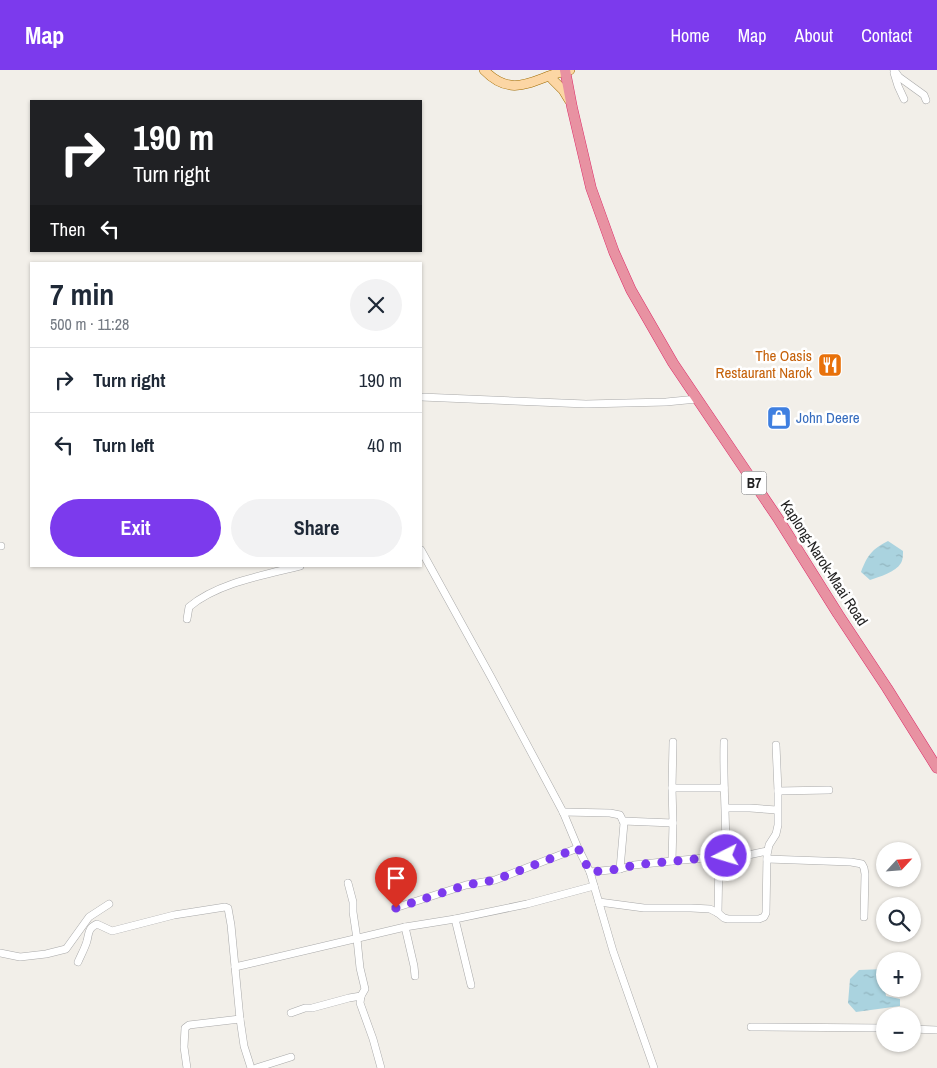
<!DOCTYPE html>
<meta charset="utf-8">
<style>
:root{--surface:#fff;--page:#f2f2f3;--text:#1f2937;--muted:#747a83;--line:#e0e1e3;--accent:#7c3aed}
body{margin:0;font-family:"Archivo Narrow",sans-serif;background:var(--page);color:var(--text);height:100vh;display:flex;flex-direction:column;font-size:19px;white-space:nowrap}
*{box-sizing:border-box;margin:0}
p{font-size:16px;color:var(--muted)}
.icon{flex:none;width:28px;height:28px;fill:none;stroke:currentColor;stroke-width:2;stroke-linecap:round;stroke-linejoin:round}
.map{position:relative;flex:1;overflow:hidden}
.panel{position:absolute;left:30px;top:192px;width:392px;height:305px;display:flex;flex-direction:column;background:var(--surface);border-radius:0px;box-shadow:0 1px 4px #0004}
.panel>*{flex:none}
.top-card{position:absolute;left:30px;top:30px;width:392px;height:152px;border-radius:0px;box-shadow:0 1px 4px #0004;background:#202124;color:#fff;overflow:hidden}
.needle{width:32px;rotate:64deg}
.tools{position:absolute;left:876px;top:772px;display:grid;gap:10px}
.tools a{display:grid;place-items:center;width:45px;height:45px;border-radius:50%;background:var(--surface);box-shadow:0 1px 4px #0004;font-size:25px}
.pin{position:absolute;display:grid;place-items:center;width:42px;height:42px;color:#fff;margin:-51px -21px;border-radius:50% 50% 50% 0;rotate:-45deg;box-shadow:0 0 5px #0007}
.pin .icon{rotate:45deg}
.me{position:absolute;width:55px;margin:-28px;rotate:265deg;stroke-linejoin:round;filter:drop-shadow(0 0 4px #0008)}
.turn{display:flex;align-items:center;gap:18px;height:105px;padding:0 20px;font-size:22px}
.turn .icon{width:65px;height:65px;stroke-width:2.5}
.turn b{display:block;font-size:35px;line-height:42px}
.then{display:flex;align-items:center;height:48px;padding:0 20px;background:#0003;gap:10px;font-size:19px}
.round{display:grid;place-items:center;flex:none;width:52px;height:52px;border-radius:26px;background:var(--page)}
.head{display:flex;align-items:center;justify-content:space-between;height:85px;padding:0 20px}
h1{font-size:30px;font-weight:700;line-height:38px}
.action{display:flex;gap:10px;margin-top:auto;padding:10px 20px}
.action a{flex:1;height:58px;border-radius:30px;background:var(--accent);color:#fff;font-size:20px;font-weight:700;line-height:58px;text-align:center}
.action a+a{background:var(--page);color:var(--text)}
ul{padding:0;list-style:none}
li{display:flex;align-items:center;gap:15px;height:65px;padding:0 20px;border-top:1px solid var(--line)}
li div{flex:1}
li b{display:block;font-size:19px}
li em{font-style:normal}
header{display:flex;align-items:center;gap:30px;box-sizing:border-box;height:70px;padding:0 25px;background:var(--accent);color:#fff}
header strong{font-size:24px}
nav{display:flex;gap:28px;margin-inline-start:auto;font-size:18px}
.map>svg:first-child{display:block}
.water{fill:url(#water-ripples)}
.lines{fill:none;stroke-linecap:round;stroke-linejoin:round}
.minor-casing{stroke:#a9a9a9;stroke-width:8}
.major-casing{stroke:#a06b00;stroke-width:10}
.highway-casing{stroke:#dc2a67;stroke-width:11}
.minor{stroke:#fff;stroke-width:7}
.major{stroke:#fcd6a4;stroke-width:9}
.highway{stroke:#e892a2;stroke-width:10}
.route{stroke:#7c3aed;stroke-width:9;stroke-dasharray:0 16.2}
.labels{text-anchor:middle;stroke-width:5;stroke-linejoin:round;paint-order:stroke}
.shield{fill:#fff;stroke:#646464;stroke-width:1}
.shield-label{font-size:14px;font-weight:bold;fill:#222}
.food-label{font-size:15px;fill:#c56008;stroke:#fff;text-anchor:end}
.shop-label{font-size:15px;fill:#366cbe;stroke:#fff;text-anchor:start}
.street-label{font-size:15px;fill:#222;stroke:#fff}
</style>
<header>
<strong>Map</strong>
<nav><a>Home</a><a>Map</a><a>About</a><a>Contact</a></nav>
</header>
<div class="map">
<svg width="937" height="998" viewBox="0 0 937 998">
<defs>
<pattern id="water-ripples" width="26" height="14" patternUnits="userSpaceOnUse" patternTransform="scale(1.25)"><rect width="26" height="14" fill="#aad3df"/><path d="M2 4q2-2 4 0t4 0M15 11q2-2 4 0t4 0" fill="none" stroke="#92b5bf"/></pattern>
</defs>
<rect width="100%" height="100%" fill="#f2efe9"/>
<g class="water">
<path d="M888 471 903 481C903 484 903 490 901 493 896 502 879 507 870 510L861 502C867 486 872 479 888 471Z"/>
<path d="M885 899V912L884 913 886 926 900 929V936L856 942 848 933 850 909 859 900Z"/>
</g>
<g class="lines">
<defs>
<g id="minor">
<path d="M894 0 899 7 924 25 926 30"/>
<path d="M894 3 898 16 904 29"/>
<path d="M421 327 586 334 666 332 697 329"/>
<path d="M0 476H1"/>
<path d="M421 480 491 607 563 742 578 778 590 802 613 881 654 998"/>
<path d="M187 549 189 537C217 513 264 505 300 496"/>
<path d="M724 672C723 710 726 748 726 786"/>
<path d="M672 718H724"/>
<path d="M778 721 829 720"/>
<path d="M726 738H750L777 740"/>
<path d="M563 742 610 743 620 745 624 753 620 799"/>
<path d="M623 751 673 753 672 718 673 672"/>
<path d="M767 789 851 792 862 794 864 798 865 804 864 847"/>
<path d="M672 791 673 753"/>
<path d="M590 802 620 799 634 795 672 791 726 786 739 787 767 781"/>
<path d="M348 813 353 832V842L357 869 360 898 365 919 361 926 360 933 373 969 381 998"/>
<path d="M599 832 644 838H691L710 839 718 843 724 848 728 849H759L764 847 766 843 767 785 769 775 776 764 778 755V721L776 675"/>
<path d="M395 838 466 815 495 810 578 778"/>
<path d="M718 843 719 787"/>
<path d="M455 849 471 915"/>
<path d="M405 857 414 896 415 906"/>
<path d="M0 883 20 887 46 884 66 879 89 847 109 834"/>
<path d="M78 892C81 885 85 878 87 871 89 863 88 858 97 854L112 861 174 845 225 837 228 838 231 855 240 949 244 976 251 998"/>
<path d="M235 897 405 857 455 849 527 834 594 816"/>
<path d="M291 943 305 938H312L349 928 361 926"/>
<path d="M751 957 885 958"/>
<path d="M912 959 937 960"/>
<path d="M187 998 184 977 185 958 189 955 240 949"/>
<path d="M256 998 291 987"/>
</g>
<g id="major">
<path d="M484 0C515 32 537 5 570 0"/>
<path d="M552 9 563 20 569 30"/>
</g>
<path id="highway" d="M565 0 572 37 591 118 614 182 631 220 673 293 779 450 838 544 887 618 937 698"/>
</defs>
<use href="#minor" class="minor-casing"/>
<use href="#major" class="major-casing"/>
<use href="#highway" class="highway-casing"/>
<use href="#minor" class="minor"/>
<use href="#major" class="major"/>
<use href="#highway" class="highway"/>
</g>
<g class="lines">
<path class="route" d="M396 838 466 815 495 810 578 778 590 802 620 799 634 795 726 786"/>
</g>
<defs>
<symbol id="restaurant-square" viewBox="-11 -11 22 22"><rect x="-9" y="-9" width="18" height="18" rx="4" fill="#e8710a" stroke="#fff"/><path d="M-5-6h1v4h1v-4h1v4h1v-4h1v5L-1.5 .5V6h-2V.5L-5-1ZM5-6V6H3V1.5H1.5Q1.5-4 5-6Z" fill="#fff"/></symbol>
<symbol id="shop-square" viewBox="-11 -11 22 22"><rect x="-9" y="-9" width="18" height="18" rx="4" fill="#3f7fe0" stroke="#fff"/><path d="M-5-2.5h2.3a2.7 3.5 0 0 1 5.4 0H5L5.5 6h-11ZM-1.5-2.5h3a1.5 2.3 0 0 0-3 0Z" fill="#fff"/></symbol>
</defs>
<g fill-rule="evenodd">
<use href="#restaurant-square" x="816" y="281" width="28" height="28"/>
<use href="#shop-square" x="765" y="334" width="28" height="28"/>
</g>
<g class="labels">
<rect class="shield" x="741.5" y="401.5" width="25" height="23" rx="4"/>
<g class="shield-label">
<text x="754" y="418">B7</text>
</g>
<g class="food-label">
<text x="812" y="291">The Oasis<tspan x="812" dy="17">Restaurant Narok</tspan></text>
</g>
<g class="shop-label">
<text x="796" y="353">John Deere</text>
</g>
<g class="street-label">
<text transform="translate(824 493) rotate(57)" y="5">Kaplong-Narok-Maai Road</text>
</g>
</g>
</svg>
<div class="tools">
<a><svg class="needle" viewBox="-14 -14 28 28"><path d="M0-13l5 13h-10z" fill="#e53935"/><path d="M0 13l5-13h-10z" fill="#747a83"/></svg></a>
<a><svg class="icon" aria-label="search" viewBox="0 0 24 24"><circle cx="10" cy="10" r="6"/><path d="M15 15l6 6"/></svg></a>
<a>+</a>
<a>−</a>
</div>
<div class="pin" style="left:396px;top:838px;background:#d93025"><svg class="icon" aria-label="arrive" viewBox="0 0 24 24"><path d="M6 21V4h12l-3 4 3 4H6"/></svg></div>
<svg class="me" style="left:726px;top:786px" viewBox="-20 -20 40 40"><circle r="17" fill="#7c3aed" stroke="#fff" stroke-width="3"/><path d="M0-11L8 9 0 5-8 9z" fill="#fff"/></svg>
<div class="top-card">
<div class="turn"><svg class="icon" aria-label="right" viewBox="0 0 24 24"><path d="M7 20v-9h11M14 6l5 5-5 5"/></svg><div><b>190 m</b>Turn right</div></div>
<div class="then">Then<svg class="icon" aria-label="left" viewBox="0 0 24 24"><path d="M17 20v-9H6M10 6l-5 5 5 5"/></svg></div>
</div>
<section class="panel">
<div class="head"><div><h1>7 min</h1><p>500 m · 11:28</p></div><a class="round"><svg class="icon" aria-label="close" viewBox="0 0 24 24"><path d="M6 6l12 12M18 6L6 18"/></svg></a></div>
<ul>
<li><svg class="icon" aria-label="right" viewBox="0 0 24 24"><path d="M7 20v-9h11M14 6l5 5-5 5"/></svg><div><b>Turn right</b></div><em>190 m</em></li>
<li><svg class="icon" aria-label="left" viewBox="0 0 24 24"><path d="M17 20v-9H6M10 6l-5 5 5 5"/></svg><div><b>Turn left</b></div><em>40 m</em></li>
</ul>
<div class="action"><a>Exit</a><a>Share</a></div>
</section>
</div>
